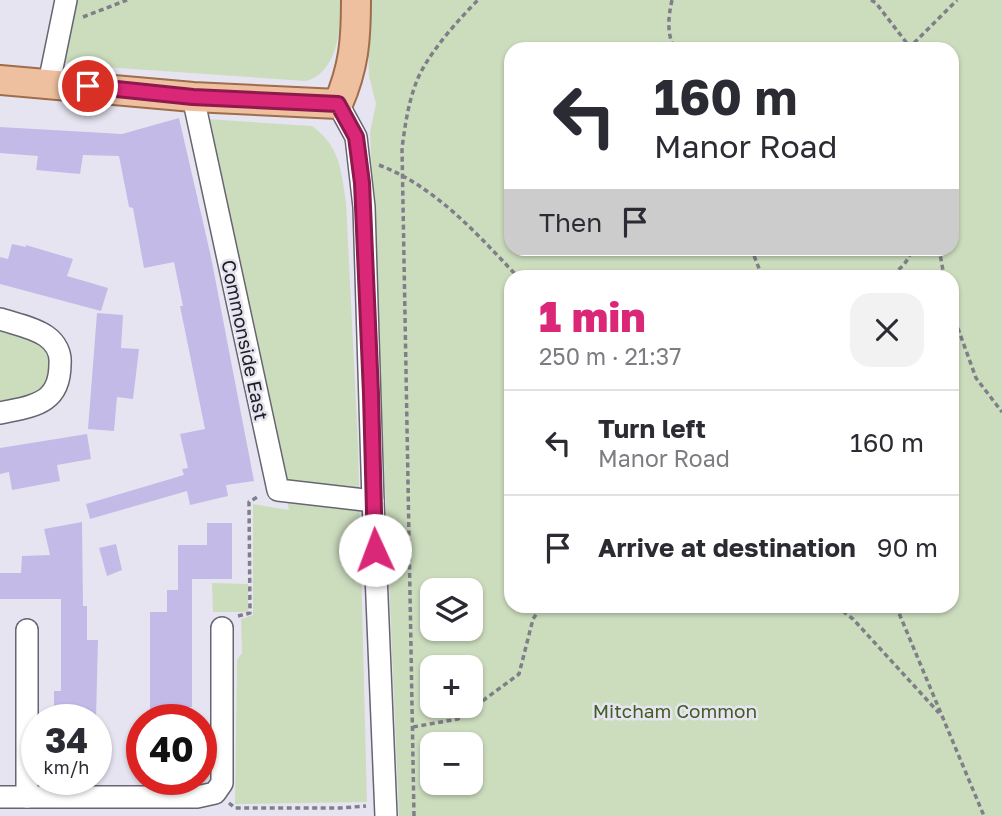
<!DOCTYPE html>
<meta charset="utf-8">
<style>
:root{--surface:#fff;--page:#f2f2f3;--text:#2b2b33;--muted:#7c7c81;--line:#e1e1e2;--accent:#db2777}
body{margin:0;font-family:"Golos Text",sans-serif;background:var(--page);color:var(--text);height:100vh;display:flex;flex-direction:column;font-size:26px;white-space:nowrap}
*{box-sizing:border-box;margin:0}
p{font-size:23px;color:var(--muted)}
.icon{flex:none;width:38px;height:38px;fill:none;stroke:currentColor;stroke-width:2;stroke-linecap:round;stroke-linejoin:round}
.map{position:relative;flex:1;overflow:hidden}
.details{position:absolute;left:504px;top:270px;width:455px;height:343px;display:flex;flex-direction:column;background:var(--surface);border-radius:21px;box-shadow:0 2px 5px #0004}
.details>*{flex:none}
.banner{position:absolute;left:504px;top:42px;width:455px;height:214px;border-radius:21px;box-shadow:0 2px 5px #0004;background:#fff;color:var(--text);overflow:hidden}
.tools{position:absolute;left:420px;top:578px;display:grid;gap:14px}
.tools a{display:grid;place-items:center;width:63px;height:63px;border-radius:14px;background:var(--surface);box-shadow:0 2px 5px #0004;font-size:35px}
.speed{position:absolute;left:21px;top:704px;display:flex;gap:14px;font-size:35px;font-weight:700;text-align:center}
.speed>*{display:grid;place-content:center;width:91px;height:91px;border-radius:50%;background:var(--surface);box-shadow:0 2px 5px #0004;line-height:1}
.speed small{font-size:18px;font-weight:400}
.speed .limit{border:10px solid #d22;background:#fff;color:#111}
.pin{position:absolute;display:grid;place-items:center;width:60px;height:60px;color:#fff;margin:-30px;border:4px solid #fff;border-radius:50%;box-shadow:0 2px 7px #0007}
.me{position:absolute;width:77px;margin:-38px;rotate:358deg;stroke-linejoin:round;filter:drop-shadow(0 0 5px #0008)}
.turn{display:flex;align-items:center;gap:24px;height:147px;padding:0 35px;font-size:32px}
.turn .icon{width:91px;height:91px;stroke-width:2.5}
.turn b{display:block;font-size:49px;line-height:60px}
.then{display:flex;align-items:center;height:66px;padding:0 35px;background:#0003;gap:14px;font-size:26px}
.round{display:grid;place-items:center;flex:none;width:74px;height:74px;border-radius:21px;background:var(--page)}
.headline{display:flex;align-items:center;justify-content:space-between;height:119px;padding:0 35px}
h1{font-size:42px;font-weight:800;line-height:52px;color:var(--accent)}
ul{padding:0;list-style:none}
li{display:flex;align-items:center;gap:21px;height:105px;padding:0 35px;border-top:2px solid var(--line)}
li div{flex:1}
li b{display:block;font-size:26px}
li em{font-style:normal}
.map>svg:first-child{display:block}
.green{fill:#ccddbe;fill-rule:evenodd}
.building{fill:#c4bae7}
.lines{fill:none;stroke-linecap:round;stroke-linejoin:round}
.minor-casing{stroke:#676571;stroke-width:24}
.major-casing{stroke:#9e6d4b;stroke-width:32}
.path{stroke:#807e88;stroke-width:3.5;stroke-dasharray:5 3.5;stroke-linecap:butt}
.minor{stroke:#fff;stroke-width:21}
.major{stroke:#eec09f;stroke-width:28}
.route-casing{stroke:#8e194d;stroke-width:18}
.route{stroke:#db2777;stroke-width:12}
.labels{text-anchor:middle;stroke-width:5;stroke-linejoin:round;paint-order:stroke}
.street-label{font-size:19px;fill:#212025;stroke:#e7e4f2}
.park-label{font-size:19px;fill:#425f23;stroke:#e7e4f2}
</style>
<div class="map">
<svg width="1002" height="816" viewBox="0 0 1002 816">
<rect width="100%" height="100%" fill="#e7e4f2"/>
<g class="green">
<path d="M74 0H340C341 29 338 72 306 81L89 66 63 62 74 18Z"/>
<path d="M366 0H1002V816H399L370 132 376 104 369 76ZM511 49H952V248H511ZM511 276H952V606H511ZM432 590H471V628H432ZM432 667H471V705H432ZM432 744H471V782H432Z"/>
<path d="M207 119 312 126C340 146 341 170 346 202L358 444 367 802 235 804 237 660 242 653 241 619 253 615V504L289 510Z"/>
<path d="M0 328C23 336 51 340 51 370 51 377 44 389 38 394 29 400 11 402 0 405Z"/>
<path d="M212 583 248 584V612H213Z"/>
</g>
<g class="building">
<path d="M179 118 211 257 254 481 226 485 228 496 190 505 187 491 90 519 86 504 184 475 182 469 188 468 180 434 205 429 180 306H183L174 262 144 268 133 208 129 207 119 156 83 155 80 174 36 170 38 156 0 153V127L122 134Z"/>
<path d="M12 244 26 247V245L73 259 67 276 108 288 101 311 0 284V257L8 259Z"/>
<path d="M97 313 123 315 121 348 139 349 133 399 117 397 114 431 88 429Z"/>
<path d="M87 434 91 459 57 465 60 481 12 490 9 472 0 474V448Z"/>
<path d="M82 522 83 606H87V640H98L96 719H54V691H61V599H0V573H21L22 556 50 555 44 529Z"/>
<path d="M207 523H232V579H192V707H187V719H162V716H150V612H167V590H178V545H207Z"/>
<path d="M116 544 122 570 107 576 99 548Z"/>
</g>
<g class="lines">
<defs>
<g id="minor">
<path d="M49 83 66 0"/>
<path d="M193 97 278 490 373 501"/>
<path d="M338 104 356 137 364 207 373 501 386 816"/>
<path d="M0 319C15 324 33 327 46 336 56 343 61 353 60 364 60 405 32 406 0 413"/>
<path d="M27 630V797"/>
<path d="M0 797H197L215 793 222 783V628"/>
</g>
<path id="major" d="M0 80 193 97 338 104C354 67 356 40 356 0"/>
</defs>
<use href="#minor" class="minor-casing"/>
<use href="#major" class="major-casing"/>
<g class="path">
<path d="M672 0C668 18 667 32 674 49"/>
<path d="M871 0 876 3 909 46"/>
<path d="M83 17 127 0"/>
<path d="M908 49 957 0"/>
<path d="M379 165C436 187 476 233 517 276"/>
<path d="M751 248 762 276"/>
<path d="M939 248 944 276"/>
<path d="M883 276C897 275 909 262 912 248"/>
<path d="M952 312 976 378 1002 412"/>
<path d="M836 606 853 619 939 713"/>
<path d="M896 606 984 816"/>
<path d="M238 616 250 613 249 502 259 496"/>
<path d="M413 727 458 719 519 674 533 619 542 606"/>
<path d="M229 803 235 808H340L366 806"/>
<path d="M414 816 402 148C405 126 408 104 416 83 426 56 457 21 478 0"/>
</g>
<use href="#minor" class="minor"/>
<use href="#major" class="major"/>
</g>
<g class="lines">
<defs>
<path id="route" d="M88 86 193 97 338 104 356 137 362 183 371 394 375 550"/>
</defs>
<use href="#route" class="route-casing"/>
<use href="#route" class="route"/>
</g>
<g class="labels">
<g class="street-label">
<text transform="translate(245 340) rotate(78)" y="7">Commonside East</text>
</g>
<g class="park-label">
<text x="675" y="718">Mitcham Common</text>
</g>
</g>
</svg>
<div class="tools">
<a><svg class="icon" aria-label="layers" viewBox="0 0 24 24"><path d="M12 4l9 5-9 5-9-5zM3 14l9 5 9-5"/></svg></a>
<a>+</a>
<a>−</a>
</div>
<div class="speed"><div>34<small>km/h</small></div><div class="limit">40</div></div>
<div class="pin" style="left:88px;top:86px;background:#d93025"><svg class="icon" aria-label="arrive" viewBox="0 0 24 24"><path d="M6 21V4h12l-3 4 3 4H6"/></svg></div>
<svg class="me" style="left:375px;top:550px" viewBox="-20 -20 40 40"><circle r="19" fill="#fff"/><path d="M0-13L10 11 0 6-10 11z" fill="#db2777"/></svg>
<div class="banner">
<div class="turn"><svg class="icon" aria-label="left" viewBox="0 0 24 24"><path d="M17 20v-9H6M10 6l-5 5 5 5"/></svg><div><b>160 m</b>Manor Road</div></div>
<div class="then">Then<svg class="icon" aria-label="arrive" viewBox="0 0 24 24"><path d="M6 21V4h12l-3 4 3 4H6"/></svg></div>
</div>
<section class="details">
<div class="headline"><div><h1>1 min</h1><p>250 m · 21:37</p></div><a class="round"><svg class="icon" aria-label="close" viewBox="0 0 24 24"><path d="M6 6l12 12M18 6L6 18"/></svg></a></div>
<ul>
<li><svg class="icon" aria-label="left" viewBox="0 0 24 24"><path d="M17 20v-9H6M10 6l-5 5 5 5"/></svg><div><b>Turn left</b><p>Manor Road</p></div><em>160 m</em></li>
<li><svg class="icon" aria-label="arrive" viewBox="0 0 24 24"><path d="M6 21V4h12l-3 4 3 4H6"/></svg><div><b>Arrive at destination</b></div><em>90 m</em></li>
</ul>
</section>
</div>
